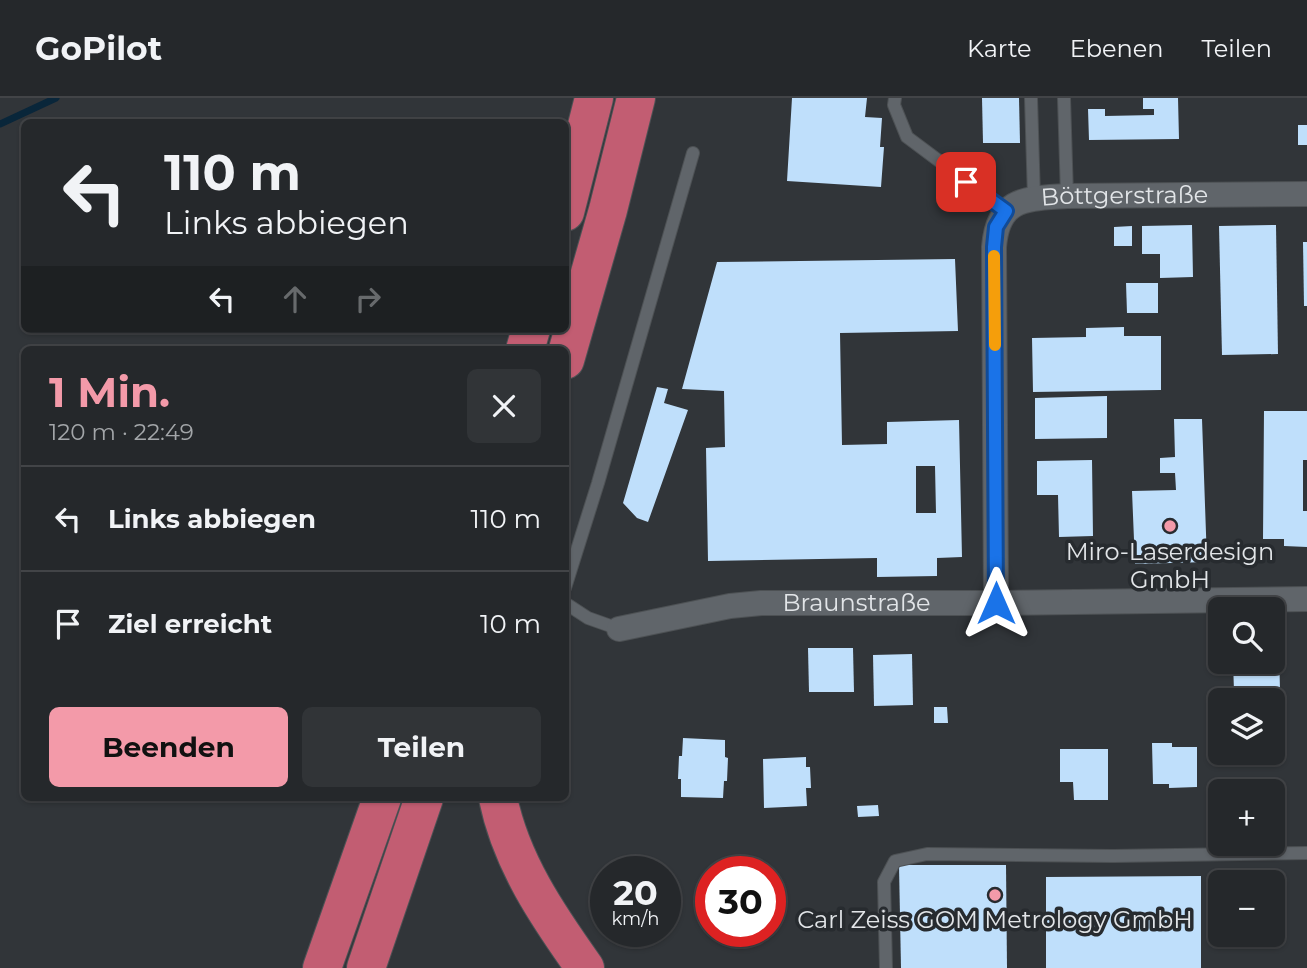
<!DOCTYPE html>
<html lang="de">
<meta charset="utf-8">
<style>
:root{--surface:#25282b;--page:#313437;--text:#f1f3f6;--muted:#a3a6a9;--line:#424447;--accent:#f39aa9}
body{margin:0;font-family:Montserrat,sans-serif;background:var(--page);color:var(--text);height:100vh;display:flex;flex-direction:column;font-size:26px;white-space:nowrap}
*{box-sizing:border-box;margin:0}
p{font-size:23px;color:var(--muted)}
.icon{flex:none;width:38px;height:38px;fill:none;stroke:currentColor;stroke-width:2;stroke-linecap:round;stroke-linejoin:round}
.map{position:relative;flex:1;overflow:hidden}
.sheet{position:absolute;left:21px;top:248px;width:548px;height:455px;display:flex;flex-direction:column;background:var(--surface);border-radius:10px;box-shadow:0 2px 5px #0004,0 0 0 2px var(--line)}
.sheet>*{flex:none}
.top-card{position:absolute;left:21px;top:21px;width:548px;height:214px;border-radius:10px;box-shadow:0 2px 5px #0004,0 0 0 2px var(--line);background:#25282b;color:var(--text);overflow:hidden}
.controls{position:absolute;left:1208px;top:499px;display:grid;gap:14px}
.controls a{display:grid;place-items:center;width:77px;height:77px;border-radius:10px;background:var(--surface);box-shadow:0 2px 5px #0004,0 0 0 2px var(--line);font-size:35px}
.speed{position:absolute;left:590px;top:758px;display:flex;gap:14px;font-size:35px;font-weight:700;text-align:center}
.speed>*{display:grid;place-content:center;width:91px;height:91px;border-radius:50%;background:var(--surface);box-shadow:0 2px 5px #0004,0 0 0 2px var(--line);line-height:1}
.speed small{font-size:18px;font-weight:400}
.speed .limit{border:10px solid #d22;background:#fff;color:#111}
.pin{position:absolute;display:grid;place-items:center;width:60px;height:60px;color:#fff;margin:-30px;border-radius:14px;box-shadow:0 4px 10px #0006}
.me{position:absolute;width:77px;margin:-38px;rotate:0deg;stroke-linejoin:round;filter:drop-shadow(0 0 5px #0008)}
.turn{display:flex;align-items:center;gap:24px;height:147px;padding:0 28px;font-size:32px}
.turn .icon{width:91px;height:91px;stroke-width:2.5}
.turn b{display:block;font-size:49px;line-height:60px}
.lanes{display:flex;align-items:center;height:66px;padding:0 28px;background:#0003;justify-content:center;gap:35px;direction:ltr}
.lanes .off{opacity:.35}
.round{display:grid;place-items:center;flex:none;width:74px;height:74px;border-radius:10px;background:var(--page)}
.head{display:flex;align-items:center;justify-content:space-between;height:119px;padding:0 28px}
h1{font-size:42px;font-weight:700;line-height:52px;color:var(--accent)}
.action{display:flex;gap:14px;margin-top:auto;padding:14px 28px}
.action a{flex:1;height:80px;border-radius:10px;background:var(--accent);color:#111;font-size:28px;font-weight:700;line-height:80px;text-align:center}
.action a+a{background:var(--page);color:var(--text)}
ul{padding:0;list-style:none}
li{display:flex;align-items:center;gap:21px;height:105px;padding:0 28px;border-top:2px solid var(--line)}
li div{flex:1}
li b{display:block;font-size:26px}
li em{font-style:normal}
header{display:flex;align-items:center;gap:42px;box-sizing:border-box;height:98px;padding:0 35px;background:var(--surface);border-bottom:2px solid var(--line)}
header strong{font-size:33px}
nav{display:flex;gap:38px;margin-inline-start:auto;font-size:24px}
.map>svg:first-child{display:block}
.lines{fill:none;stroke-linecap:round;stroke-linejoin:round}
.stream{stroke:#09263a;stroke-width:7}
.building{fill:#bfdffb;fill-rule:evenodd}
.service-casing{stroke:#4d5154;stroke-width:14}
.minor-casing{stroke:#4d5154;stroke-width:26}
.motorway-casing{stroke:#4d5154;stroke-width:40}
.service{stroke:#60656a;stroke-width:12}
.minor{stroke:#60656a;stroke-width:24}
.motorway{stroke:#c25d72;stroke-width:38}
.route-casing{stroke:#114b97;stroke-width:18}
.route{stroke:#1a73e8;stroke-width:12}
.slow{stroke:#f59e0b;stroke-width:12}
.poi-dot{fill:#f39aa9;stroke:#272b2f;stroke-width:2.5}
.labels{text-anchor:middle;stroke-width:7;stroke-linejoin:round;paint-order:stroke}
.street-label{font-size:24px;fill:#e2e5e8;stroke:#272b2f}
.poi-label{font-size:24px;fill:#e2e5e8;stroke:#272b2f}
</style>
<header>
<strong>GoPilot</strong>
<nav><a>Karte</a><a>Ebenen</a><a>Teilen</a></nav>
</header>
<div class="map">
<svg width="1307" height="870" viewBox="0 0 1307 870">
<rect width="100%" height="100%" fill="#313539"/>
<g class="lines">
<path class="stream" d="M0 26 56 0"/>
</g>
<g class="building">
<path d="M792 0H867L865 19 882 20 880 49H884L881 89 787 83Z"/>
<path d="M982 0H1019L1020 45H983Z"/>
<path d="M1143 0H1178L1179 41 1089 42 1088 11H1105V18L1154 17V11H1143Z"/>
<rect x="1298" y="27" width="9" height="20"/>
<path d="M1192 127 1193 179 1160 180V156H1142V128Z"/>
<path d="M1276 127 1278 256 1222 257 1219 128Z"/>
<path d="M1132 128V148H1114V129Z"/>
<path d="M1303 144H1307V208H1304Z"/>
<path d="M955 161 958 233 840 235 842 347 887 346V324L959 322 962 459 937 460V478L877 479V460L708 463 706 350 725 349 724 293 682 291 717 164ZM916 368H935L936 415H916Z"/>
<path d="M1126 185H1158V215H1127Z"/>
<path d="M1124 229V238H1161V292L1033 294 1032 240 1086 239V230Z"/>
<path d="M657 289 668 291 664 305 688 312 648 424 637 420 623 405Z"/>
<path d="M1107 298V340L1035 341V300Z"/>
<path d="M1264 313H1307V362H1303V413H1307V449L1284 448V441H1263Z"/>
<path d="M1174 321H1202L1207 464 1135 466 1132 393 1176 392 1175 375H1160V360L1175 359Z"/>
<path d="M1092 362 1093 438 1059 439 1058 397H1037V363Z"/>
<path d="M808 550H853L854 594H809Z"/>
<path d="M1272 552H1279L1280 592 1234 593 1233 564H1272Z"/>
<path d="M912 556 913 607 874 608 873 557Z"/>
<path d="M934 609H947L948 625H934Z"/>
<path d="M683 640 725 642V659L728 660 727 683H724L723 700 681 699V681H678L679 658H682Z"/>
<path d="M1152 645H1172V649H1197V689L1169 690V686H1153Z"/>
<path d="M1060 651H1108V702H1074L1073 684H1060Z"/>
<path d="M806 659V669H810L811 690H806L807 708 764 710 763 661Z"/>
<path d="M878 707 879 718 858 719 857 708Z"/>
<path d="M899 767H1006L1007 870H901Z"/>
<path d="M1201 778V870H1046V779Z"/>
</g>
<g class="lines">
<defs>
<g id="service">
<path d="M895 0 894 7 907 39 1006 113"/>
<path d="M1031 0 1034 100"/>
<path d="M1064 0 1067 98"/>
<path d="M565 490 598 385 693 55"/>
<path d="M565 505 588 520 619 531"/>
<path d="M886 870 884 784 895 763 927 756 1113 758 1307 755"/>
</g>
<g id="minor">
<path id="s1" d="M996 505 994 149C998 99 1026 101 1067 98L1307 96"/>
<path id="s2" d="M619 531 730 508 761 505H996L1307 501"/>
</g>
<g id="motorway">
<path d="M565 114 594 0"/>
<path d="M525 252 531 231"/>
<path d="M565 262 608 112 636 0"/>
<path d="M498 700C511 764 548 818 585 870"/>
<path d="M322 870 382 700"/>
<path d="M366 870 424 700"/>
</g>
</defs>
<use href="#service" class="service-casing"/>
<use href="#minor" class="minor-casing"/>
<use href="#motorway" class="motorway-casing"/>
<use href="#service" class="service"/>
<use href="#minor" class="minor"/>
<use href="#motorway" class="motorway"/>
</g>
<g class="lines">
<defs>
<path id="route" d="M966 84 1006 113 996 129 994 149 996 505"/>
</defs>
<use href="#route" class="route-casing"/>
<use href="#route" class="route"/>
<path class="slow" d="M994 158 995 247"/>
</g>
<g class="poi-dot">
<circle cx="1170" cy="428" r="7"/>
<circle cx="995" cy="797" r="7"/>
</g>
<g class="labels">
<g class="street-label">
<text dy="8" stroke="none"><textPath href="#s1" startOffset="516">Böttgerstraße</textPath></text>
<text dy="8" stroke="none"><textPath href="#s2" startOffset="240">Braunstraße</textPath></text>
</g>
<g class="poi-label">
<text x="1170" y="462">Miro-Laserdesign<tspan x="1170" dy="28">GmbH</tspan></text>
<text x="995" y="830">Carl Zeiss GOM Metrology GmbH</text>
</g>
</g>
</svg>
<div class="controls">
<a><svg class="icon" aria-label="search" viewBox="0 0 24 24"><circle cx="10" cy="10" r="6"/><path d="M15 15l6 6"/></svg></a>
<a><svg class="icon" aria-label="layers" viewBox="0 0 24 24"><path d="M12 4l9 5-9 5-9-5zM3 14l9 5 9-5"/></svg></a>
<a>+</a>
<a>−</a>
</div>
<div class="speed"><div>20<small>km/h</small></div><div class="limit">30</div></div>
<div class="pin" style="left:966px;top:84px;background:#d93025"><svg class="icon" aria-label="arrive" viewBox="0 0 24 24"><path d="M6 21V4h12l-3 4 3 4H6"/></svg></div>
<svg class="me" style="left:996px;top:505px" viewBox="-20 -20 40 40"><path d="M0-17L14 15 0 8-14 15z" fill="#1a73e8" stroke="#fff" stroke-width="4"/></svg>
<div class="top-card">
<div class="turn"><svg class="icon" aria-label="left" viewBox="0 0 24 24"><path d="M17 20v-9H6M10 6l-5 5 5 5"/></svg><div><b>110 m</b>Links abbiegen</div></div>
<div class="lanes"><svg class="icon" aria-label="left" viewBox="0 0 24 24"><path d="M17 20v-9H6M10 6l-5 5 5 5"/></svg><svg class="icon off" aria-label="ahead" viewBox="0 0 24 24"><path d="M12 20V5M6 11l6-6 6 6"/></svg><svg class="icon off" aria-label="right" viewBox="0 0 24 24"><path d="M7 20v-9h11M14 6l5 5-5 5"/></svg></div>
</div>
<section class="sheet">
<div class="head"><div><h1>1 Min.</h1><p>120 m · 22:49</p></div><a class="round"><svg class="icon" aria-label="close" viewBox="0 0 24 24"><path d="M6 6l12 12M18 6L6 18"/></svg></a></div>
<ul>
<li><svg class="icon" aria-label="left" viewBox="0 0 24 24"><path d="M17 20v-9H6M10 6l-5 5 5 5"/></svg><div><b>Links abbiegen</b></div><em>110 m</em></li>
<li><svg class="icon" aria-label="arrive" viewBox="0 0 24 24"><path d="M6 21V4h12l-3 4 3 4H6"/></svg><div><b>Ziel erreicht</b></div><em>10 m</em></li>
</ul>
<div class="action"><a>Beenden</a><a>Teilen</a></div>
</section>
</div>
